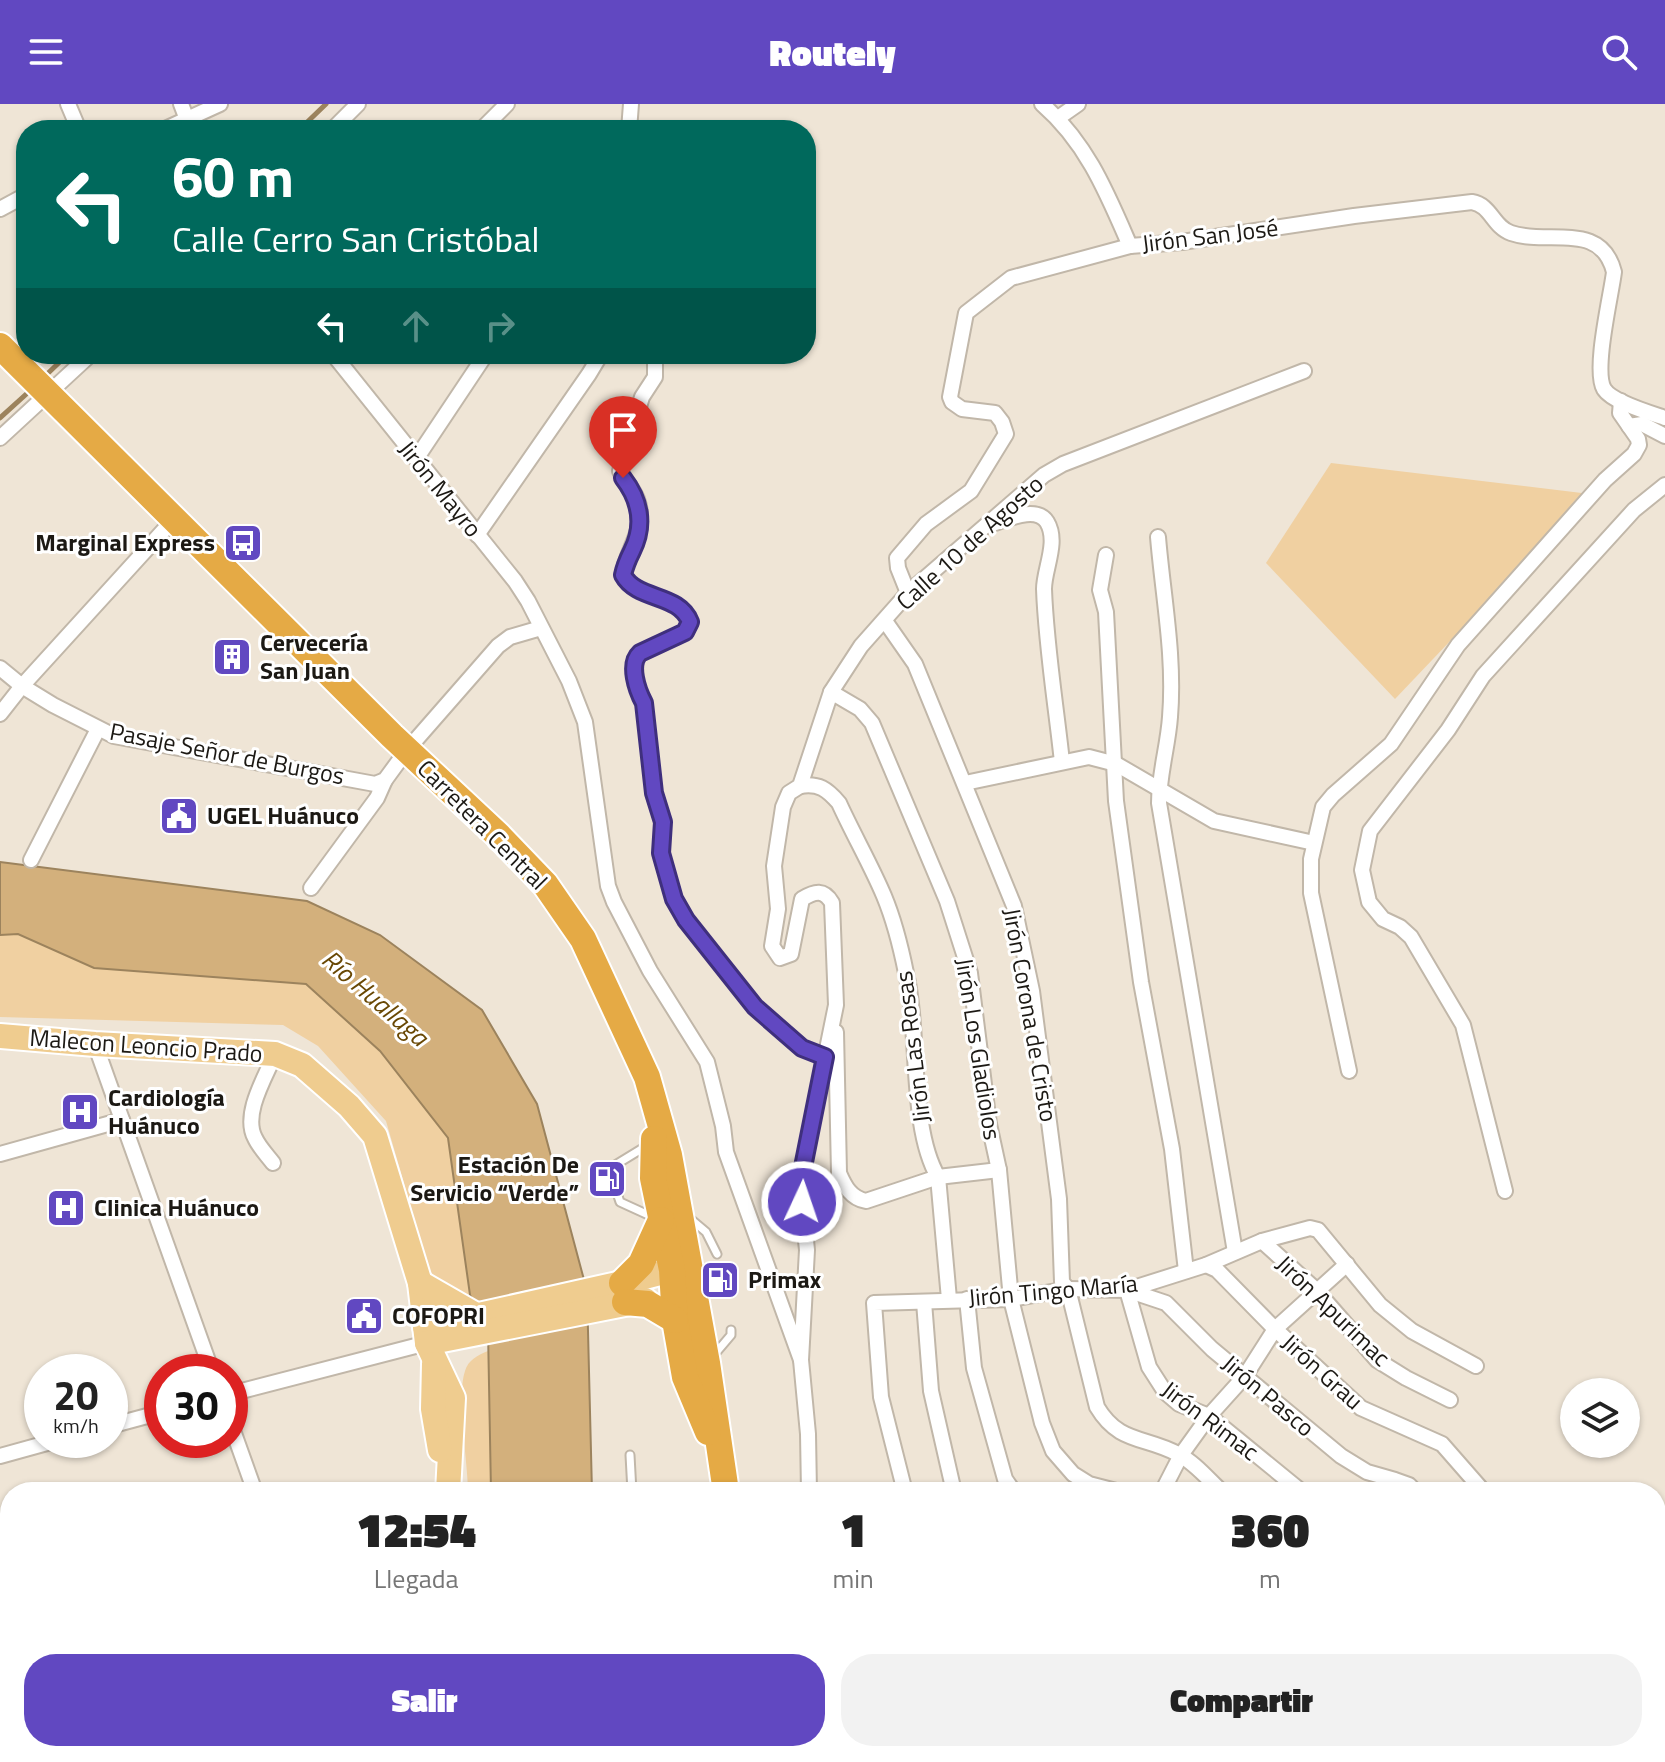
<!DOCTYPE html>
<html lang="es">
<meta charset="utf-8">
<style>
:root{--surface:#fff;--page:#f2f2f2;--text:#222;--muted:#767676;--accent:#6148c1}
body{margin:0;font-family:"Titillium Web",sans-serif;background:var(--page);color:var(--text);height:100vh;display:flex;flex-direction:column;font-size:30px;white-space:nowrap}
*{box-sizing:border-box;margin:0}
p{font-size:26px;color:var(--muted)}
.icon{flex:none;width:44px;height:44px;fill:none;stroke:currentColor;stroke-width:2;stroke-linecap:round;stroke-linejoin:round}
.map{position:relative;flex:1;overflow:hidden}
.sheet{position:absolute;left:0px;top:1378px;width:1666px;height:280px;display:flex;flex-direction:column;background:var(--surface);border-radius:32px 32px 0 0;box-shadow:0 2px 6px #0004}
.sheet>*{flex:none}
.guide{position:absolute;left:16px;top:16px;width:800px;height:244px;border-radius:32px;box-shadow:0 2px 6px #0004;background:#00695c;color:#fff;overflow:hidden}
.controls{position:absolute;left:1560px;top:1274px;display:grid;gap:16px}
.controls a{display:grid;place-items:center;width:80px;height:80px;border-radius:50%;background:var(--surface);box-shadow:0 2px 6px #0004;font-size:40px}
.speed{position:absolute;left:24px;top:1250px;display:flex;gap:16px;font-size:40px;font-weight:700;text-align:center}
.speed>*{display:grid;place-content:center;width:104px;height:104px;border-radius:50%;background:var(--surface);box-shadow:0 2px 6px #0004;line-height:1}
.speed small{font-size:20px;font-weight:400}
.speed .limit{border:12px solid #d22;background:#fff;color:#111}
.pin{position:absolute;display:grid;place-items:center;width:68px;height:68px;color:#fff;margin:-82px -34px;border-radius:50% 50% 50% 0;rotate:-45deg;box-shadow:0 0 8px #0007}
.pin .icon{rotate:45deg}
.me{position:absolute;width:88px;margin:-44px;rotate:3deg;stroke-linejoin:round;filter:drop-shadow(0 0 6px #0008)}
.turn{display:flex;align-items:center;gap:28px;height:168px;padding:0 24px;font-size:36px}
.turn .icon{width:104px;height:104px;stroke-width:2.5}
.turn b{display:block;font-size:56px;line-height:68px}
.lanes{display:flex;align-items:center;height:76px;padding:0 24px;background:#0003;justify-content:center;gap:40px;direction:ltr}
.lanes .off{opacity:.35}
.eta{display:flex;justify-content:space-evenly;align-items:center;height:136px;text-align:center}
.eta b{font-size:48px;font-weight:800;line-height:56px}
.button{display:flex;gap:16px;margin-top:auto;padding:16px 24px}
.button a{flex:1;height:92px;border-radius:32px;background:var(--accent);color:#fff;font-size:32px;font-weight:800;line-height:92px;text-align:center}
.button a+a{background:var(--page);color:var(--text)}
header{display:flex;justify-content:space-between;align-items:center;height:104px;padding:0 24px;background:var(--accent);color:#fff;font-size:36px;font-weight:800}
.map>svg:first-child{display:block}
.green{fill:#f0d0a1}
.water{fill:#d3b07c;stroke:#9c835d;stroke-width:2}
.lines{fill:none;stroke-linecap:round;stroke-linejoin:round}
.stream{stroke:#9c835d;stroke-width:5}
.lane-casing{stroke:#c1b7a9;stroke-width:11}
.street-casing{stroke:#c1b7a9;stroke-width:18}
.primary-casing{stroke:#fff;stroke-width:28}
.highway-casing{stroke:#fff;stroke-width:30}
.lane{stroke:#fff;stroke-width:7}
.street{stroke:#fff;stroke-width:14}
.primary{stroke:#efcc8f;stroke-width:24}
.highway{stroke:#e5aa45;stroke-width:26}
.route-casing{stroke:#3f2f7d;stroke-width:20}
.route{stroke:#6148c1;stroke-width:14}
.labels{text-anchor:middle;stroke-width:6;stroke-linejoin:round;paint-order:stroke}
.street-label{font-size:24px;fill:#1c1914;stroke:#fff}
.poi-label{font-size:24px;font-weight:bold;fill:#1c1914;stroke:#fff;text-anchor:start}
.water-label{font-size:26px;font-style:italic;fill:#694804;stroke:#fff}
</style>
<header><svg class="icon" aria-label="menu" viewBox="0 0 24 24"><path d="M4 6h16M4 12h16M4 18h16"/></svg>Routely<svg class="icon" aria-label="search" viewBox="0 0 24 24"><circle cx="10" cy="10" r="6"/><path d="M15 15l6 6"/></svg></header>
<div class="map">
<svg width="1665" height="1658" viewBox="0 0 1665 1658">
<rect width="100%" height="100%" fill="#efe5d6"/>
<g class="green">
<path d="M1331 359 1590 390 1395 595 1266 459Z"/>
<path d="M18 830 94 864 307 880 380 947 448 1034 470 1191C451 1190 441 1181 429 1166L386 1017 318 942 283 921 0 913V831Z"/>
<path d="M488 1247 491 1388H468C468 1357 456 1293 465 1267 468 1256 478 1251 488 1247Z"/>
</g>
<g class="water">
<path d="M0 758 307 797 380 831 482 906 537 1000 587 1187 592 1388H491L488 1226 470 1191 448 1034 380 947 306 880 94 864 18 830 0 831Z"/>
<path d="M454 1648H565L564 1658H452Z"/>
</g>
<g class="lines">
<g class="stream">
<path d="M299 26 326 0"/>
<path d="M43 274 68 250"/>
<path d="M0 314 33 284"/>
</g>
<defs>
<g id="lane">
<path d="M613 1067 612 1063 648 1041"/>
<path d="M617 1089 620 1098 655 1114"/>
<path d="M687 1112 706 1128 717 1150"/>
<path d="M714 1251 731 1231V1226"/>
<path d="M630 1351 632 1388"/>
<path d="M627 1658V1648"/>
</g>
<g id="street">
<path d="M68 0 79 26"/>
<path d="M181 0 191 26"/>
<path d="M1042 0C1087 39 1107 89 1130 142"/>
<path d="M1058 14 1078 0"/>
<path d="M163 26 220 0"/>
<path d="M332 26 358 0"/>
<path d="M481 26 507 0"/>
<path d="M629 26 631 0"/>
<path d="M0 105 26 91"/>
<path d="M333 250 515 477 528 497 569 577 585 618 608 782 614 798 650 867 707 958 723 1022 726 1048 801 1256 808 1330 809 1388"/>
<path d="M655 250V273L642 293 620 367C625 377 633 385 637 395 648 425 626 444 623 471 638 497 679 489 690 518L685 528 640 549C628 560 637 586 644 599L654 689 663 718 661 749 674 795 686 816 755 903 802 944 825 953"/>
<path d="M1629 322 1642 320 1665 332"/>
<path d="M0 334 91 250"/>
<path d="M416 355 486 250"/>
<path d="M995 419C1010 414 1037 402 1047 418 1059 438 1044 465 1044 485 1046 542 1056 601 1062 658"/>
<path d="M477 431 589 270 601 250"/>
<path d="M1158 433C1163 493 1175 552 1170 613 1168 642 1159 670 1159 699L1235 1148"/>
<path d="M1106 451 1100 486 1106 508 1116 697 1141 878 1172 1045 1186 1167"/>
<path d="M908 489 898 464 897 454 926 420 971 387 1006 330 1002 318 995 309 962 305 952 298 950 293 966 209 1011 174 1130 142 1182 138 1354 112 1472 98C1491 101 1493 123 1511 129 1548 142 1601 116 1614 168 1611 192 1593 266 1604 285 1612 298 1650 309 1665 314"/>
<path d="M885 517 915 560 1014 802 1032 887 1059 1095 1062 1178 1068 1185 1097 1303C1119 1340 1145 1332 1178 1350 1194 1358 1209 1376 1222 1388"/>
<path d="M0 564 22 582 53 601 114 632 375 680 385 676 407 646 498 542 510 533 541 524"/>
<path d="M831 588 860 605 872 619 947 797 970 869 989 1020 999 1066 1011 1195 1042 1319 1053 1347 1073 1370 1089 1380 1120 1388"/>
<path d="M0 610 22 582 174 415"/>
<path d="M965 679 1089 653 1116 660 1214 717 1314 739"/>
<path d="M800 682C819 679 827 685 839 699 853 730 871 761 884 792 894 816 901 844 906 869 920 929 909 1023 938 1073L949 1195"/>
<path d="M31 756 98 625"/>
<path d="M311 784 377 694 385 676"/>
<path d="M836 928 839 1069C845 1083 851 1094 866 1097L938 1073 999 1066"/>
<path d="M95 940 212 1268"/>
<path d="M1349 967 1311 789V755L1323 703 1333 691 1391 640 1458 541 1605 376 1634 350 1639 341 1638 335 1620 309 1621 297"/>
<path d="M0 1050 122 1016"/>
<path d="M273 1059C267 1051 259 1043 255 1034 242 1010 266 972 275 950"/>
<path d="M1505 1087 1463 921 1411 833 1400 823 1383 815 1369 798 1362 766 1370 727 1448 626 1483 572 1634 406 1665 381"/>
<path d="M1262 1137 1316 1186 1377 1256 1406 1274 1450 1296"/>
<path d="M1206 1161 1217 1166 1275 1225 1361 1304 1442 1340 1484 1388"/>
<path d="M1127 1186 1166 1199 1212 1245 1341 1352 1367 1368 1395 1376 1409 1381 1416 1388"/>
<path d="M1127 1186 1149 1263 1165 1288 1179 1300 1209 1312 1302 1388"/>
<path d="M967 1195 974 1264 1005 1375 1014 1388"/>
<path d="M924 1198 931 1287 954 1388"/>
<path d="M801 1256 807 1146 802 1098V1068L836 901 832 799C824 785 815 787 802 795L791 850 780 854 772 842 778 805 774 762 783 703 789 689 800 682 831 588 861 542 908 489 1044 371 1063 360 1304 267"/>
<path d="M230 1290 427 1239"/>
<path d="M230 1318 255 1388"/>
<path d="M110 1322 162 1308"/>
<path d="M0 1352 58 1336"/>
<path d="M905 1388 881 1293 874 1199 1011 1195 1068 1185 1127 1186 1206 1161 1262 1137 1310 1124 1318 1126 1380 1201 1412 1227 1476 1262"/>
<path d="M1162 1388 1181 1351 1209 1312 1245 1272 1275 1225 1347 1160"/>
<path d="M1656 1538 1665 1520"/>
<path d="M0 1648 10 1645"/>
<path d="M285 1648 288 1658"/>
<path d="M1066 1648 1075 1658"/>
<path d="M1340 1648 1341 1658"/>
<path d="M1211 1658 1212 1648"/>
<path d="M1299 1658V1648"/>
<path d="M1386 1658 1387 1648"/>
<path d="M1430 1658V1648"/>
<path d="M1475 1658 1477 1648"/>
<path d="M1526 1658 1529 1648"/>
<path d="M1567 1658 1569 1648"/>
<path d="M1605 1658 1609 1648"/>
</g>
<g id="primary">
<path d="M0 932 95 940 275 950 302 961 349 1002 375 1032 420 1179 427 1239 453 1294 448 1388"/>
<path d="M420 1179 474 1210"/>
<path d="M425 1223 622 1179 672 1166 687 1174"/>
<path d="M427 1239 645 1196"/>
<path d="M434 1260 433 1305 440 1346"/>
<path d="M419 1658 422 1648"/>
</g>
<g id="highway">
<path d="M0 242 392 632 498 731 545 780 583 835 647 973 669 1051 707 1259 726 1388"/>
<path d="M654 1035 653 1074 672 1166 675 1216 685 1273 708 1328"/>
<path d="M622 1179 641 1160 661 1116"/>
<path d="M625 1198 648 1200 675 1216"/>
<path d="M774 1648 777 1658"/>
</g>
</defs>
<use href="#lane" class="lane-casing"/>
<use href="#street" class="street-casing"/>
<use href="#primary" class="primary-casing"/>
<use href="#highway" class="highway-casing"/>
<use href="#lane" class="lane"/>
<use href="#street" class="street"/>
<use href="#primary" class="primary"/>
<use href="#highway" class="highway"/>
</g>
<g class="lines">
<defs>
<path id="route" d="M623 374C640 396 645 421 632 447 628 455 625 461 623 471 637 497 679 489 690 518L685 528 640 549C628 560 637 586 644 599L654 689 663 718 661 749 674 795 686 816 755 903 802 944 825 953 802 1068V1098"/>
</defs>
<use href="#route" class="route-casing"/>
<use href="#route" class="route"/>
</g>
<defs>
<symbol id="bus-square" viewBox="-11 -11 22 22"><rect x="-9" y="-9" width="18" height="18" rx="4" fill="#6148c1" stroke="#fff"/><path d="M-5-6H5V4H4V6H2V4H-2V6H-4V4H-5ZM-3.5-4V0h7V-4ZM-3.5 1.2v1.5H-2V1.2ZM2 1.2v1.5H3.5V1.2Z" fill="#fff"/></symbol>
<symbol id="building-square" viewBox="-11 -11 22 22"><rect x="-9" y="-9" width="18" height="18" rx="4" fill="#6148c1" stroke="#fff"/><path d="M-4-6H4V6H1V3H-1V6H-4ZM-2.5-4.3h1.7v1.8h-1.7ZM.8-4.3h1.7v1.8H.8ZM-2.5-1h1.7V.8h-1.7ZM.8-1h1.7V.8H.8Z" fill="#fff"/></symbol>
<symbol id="civic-square" viewBox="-11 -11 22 22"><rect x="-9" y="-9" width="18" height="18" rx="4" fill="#6148c1" stroke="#fff"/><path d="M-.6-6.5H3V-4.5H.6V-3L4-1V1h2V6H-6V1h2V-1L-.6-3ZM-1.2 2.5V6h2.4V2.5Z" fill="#fff"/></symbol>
<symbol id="hospital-square" viewBox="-11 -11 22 22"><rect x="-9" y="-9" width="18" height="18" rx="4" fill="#6148c1" stroke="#fff"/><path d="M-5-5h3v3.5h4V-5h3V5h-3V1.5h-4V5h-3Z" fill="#fff"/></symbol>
<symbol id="fuel-square" viewBox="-11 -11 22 22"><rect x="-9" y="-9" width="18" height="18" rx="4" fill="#6148c1" stroke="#fff"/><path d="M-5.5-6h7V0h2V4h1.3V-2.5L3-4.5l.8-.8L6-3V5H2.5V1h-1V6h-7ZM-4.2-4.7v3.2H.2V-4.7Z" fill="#fff"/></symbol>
</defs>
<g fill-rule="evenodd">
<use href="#bus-square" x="221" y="417" width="44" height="44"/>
<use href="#building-square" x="210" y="531" width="44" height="44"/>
<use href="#civic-square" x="157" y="690" width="44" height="44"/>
<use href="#hospital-square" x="58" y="986" width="44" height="44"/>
<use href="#fuel-square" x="585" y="1053" width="44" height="44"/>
<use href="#hospital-square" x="44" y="1082" width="44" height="44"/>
<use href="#fuel-square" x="698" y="1154" width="44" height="44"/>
<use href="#civic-square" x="342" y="1190" width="44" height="44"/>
</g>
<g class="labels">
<g class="street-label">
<text transform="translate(1210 132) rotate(-7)" y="8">Jirón San José</text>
<text transform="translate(440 385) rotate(51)" y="8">Jirón Mayro</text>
<text transform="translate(970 439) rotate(-42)" y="8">Calle 10 de Agosto</text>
<text transform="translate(227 650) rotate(11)" y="8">Pasaje Señor de Burgos</text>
<text transform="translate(482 721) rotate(45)" y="8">Carretera Central</text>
<text transform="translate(1030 911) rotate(80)" y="8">Jirón Corona de Cristo</text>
<text transform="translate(146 942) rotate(4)" y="8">Malecon Leoncio Prado</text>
<text transform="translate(913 943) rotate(-97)" y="8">Jirón Las Rosas</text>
<text transform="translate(978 945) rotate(81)" y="8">Jirón Los Gladiolos</text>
<text transform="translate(1053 1187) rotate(-5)" y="8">Jirón Tingo María</text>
<text transform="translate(1333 1207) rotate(44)" y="8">Jirón Apurimac</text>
<text transform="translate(1322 1268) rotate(42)" y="8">Jirón Grau</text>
<text transform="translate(1268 1292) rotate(40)" y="8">Jirón Pasco</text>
<text transform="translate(1210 1317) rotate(37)" y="8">Jirón Rimac</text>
</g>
<g class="poi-label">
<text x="215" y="447" text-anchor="end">Marginal Express</text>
<text x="260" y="547">Cervecería<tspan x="260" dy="28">San Juan</tspan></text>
<text x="207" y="720">UGEL Huánuco</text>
<text x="108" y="1002">Cardiología<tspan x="108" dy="28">Huánuco</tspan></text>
<text x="579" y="1069" text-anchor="end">Estación De<tspan x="579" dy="28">Servicio “Verde”</tspan></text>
<text x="94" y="1112">Clinica Huánuco</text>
<text x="748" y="1184">Primax</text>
<text x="392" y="1220">COFOPRI</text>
</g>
<g class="water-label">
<text transform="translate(375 894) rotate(41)" y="9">Río Huallaga</text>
</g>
</g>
</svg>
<div class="controls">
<a><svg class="icon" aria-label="layers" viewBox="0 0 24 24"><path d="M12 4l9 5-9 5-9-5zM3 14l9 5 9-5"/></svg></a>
</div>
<div class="speed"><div>20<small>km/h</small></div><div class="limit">30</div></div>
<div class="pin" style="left:623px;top:374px;background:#d93025"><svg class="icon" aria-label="arrive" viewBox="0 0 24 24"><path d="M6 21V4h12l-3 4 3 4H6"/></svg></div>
<svg class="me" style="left:802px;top:1098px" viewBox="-20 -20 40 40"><circle r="17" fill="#6148c1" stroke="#fff" stroke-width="3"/><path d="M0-11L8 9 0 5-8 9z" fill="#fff"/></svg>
<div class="guide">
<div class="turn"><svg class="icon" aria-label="left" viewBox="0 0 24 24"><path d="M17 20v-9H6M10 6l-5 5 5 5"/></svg><div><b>60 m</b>Calle Cerro San Cristóbal</div></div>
<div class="lanes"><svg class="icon" aria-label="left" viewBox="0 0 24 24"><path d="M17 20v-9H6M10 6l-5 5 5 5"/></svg><svg class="icon off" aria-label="ahead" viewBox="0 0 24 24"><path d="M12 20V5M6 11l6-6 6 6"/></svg><svg class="icon off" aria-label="right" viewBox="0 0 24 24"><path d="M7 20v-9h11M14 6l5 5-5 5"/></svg></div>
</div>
<section class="sheet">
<div class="eta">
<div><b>12:54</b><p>Llegada</p></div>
<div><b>1</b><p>min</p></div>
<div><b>360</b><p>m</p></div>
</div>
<div class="button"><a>Salir</a><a>Compartir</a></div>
</section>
</div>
